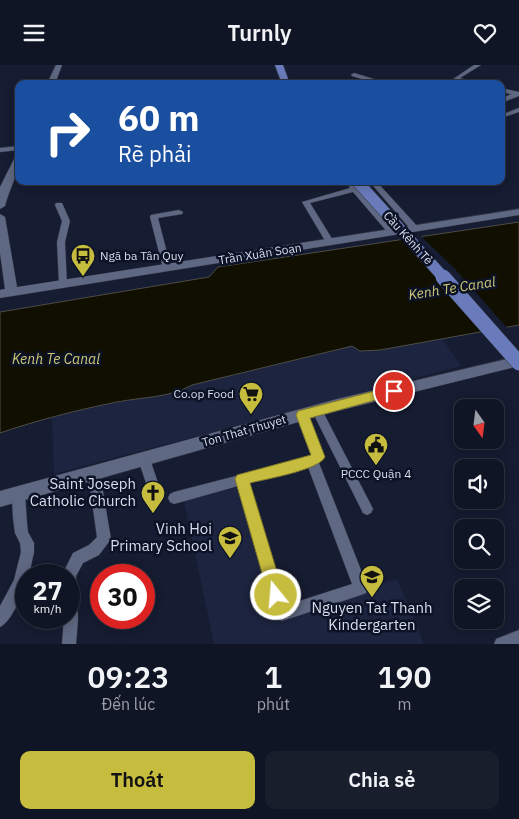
<!DOCTYPE html>
<html lang="vi">
<meta charset="utf-8">
<style>
:root{--surface:#101525;--page:#191e2d;--text:#f1f3f6;--muted:#9c9fa7;--line:#303442;--accent:#c6bc3d}
body{margin:0;font-family:"IBM Plex Sans",sans-serif;background:var(--page);color:var(--text);height:100vh;display:flex;flex-direction:column;font-size:19px;white-space:nowrap}
*{box-sizing:border-box;margin:0}
p{font-size:16px;color:var(--muted)}
.icon{flex:none;width:28px;height:28px;fill:none;stroke:currentColor;stroke-width:2;stroke-linecap:round;stroke-linejoin:round}
.map{position:relative;height:579px;overflow:hidden}
.drawer{display:flex;flex-direction:column;background:var(--surface);flex:1}
.drawer>*{flex:none}
.banner{position:absolute;left:15px;top:15px;width:490px;height:105px;border-radius:10px;box-shadow:0 2px 12px #0003,0 0 0 1px var(--line);background:#1a4fa0;color:#fff;overflow:hidden}
.needle{width:32px;rotate:166deg}
.tools{position:absolute;left:454px;top:334px;display:grid;gap:10px}
.tools a{display:grid;place-items:center;width:50px;height:50px;border-radius:10px;background:var(--surface);box-shadow:0 2px 12px #0003,0 0 0 1px var(--line);font-size:25px}
.speed{position:absolute;left:15px;top:499px;display:flex;gap:10px;font-size:25px;font-weight:700;text-align:center}
.speed>*{display:grid;place-content:center;width:65px;height:65px;border-radius:50%;background:var(--surface);box-shadow:0 2px 12px #0003,0 0 0 1px var(--line);line-height:1}
.speed small{font-size:12px;font-weight:400}
.speed .limit{border:8px solid #d22;background:#fff;color:#111}
.pin{position:absolute;display:grid;place-items:center;width:42px;height:42px;color:#fff;margin:-21px;border:2px solid #fff;border-radius:50%;box-shadow:0 1px 5px #0007}
.me{position:absolute;width:55px;margin:-28px;rotate:343deg;stroke-linejoin:round;filter:drop-shadow(0 0 4px #0008)}
.turn{display:flex;align-items:center;gap:18px;height:105px;padding:0 20px;font-size:22px}
.turn .icon{width:65px;height:65px;stroke-width:2.5}
.turn b{display:block;font-size:35px;line-height:42px}
.eta{display:flex;justify-content:space-evenly;align-items:center;height:85px;text-align:center}
.eta b{font-size:30px;font-weight:600;line-height:35px}
.primary-button{display:flex;gap:10px;margin-top:auto;padding:10px 20px}
.primary-button a{flex:1;height:58px;border-radius:10px;background:var(--accent);color:#111;font-size:20px;font-weight:600;line-height:58px;text-align:center}
.primary-button a+a{background:var(--page);color:var(--text)}
header{display:flex;justify-content:space-between;align-items:center;height:65px;padding:0 20px;background:var(--surface);font-size:22px;font-weight:600}
.map>svg:first-child{display:block}
.built{fill:#1d243f}
.water{fill:#110f00;stroke:#4d4d47}
.pier{fill:#161c31}
.lines{fill:none;stroke-linecap:round;stroke-linejoin:round}
.street-casing{stroke:#333647;stroke-width:1}
.secondary-casing{stroke:#333647;stroke-width:1}
.primary-casing{stroke:#333647;stroke-width:1}
.street{fill:#5f6882;fill-rule:evenodd}
.secondary{fill:#5f6882;fill-rule:evenodd}
.primary{fill:#697bba;fill-rule:evenodd}
.primary-bridge-far1-casing{stroke:#333647;stroke-width:12;stroke-linecap:butt}
.primary-bridge-casing{stroke:#333647;stroke-width:16;stroke-linecap:butt}
.primary-bridge-far1{stroke:#697bba;stroke-width:11}
.primary-bridge{stroke:#697bba;stroke-width:15}
.route{fill:#c6bc3d;stroke:#817a28}
.labels{text-anchor:middle;stroke-width:5;stroke-linejoin:round;paint-order:stroke}
.street-label{font-size:12px;fill:#d9deed;stroke:#0d1327}
.poi-label{font-size:12px;fill:#d9deed;stroke:#0d1327;text-anchor:start}
.water-label{font-size:14px;font-style:italic;fill:#cdc773;stroke:#0d1327}
.near-poi-label{font-size:15px;fill:#d9deed;stroke:#0d1327;text-anchor:end}
</style>
<header><svg class="icon" aria-label="menu" viewBox="0 0 24 24"><path d="M4 6h16M4 12h16M4 18h16"/></svg>Turnly<svg class="icon" aria-label="heart" viewBox="0 0 24 24"><path d="M12 20l-8-8c-3-5 5-10 8-4 3-6 11-1 8 4z"/></svg></header>
<div class="map">
<svg width="519" height="579" viewBox="0 0 519 579">
<rect width="100%" height="100%" fill="#161c31"/>
<g class="built">
<path d="M442 273 461 301 54 409 52 352 118 337 176 327 186 324 192 320 344 283 352 281 360 286H367Z"/>
<path d="M242 421 281 551 397 514 424 579H214L184 436Z"/>
</g>
<path class="water" d="M519 157V260L380 285 360 286 352 281 344 283 192 320C169 333 142 332 117 337 77 345 38 355 0 368V247L209 212 218 202Z"/>
<path class="pier" d="M419 169 455 204 509 265 487 268 402 172Z"/>
<g class="lines">
<defs>
<g id="street">
<path d="M474 0H481L460 13 481 19 459 17 454 19H446Z"/>
<path d="M354 8 387 18 388 19H378L352 11 351 10Z"/>
<path d="M501 23 519 27V31L501 38V34L511 29 501 27Z"/>
<path d="M519 43V47L504 52 501 50Z"/>
<path d="M19 81V85L0 87V83Z"/>
<path d="M345 116H352L395 165V169H389L353 127 310 138 334 177 330 179H327L302 137 350 123Z"/>
<path d="M369 116H376L418 162V166H412Z"/>
<path d="M56 138H62L70 156 65 177 67 220 63 223 59 220 57 177 62 156 55 140Z"/>
<path d="M179 145 183 147 182 149 158 153 171 203 167 206 163 203 150 152 151 150Z"/>
<path d="M317 342 321 343 371 440 373 444 371 448 367 450 363 448 312 346 313 343Z"/>
<path d="M302 345 306 347 308 350 324 392 319 398 368 523 366 528 361 530 282 556 277 554 275 549 238 421 174 439 170 437 168 433 170 429 174 427 309 392 311 390 296 350 298 347ZM308 402 352 519 287 540 249 418Z"/>
<path d="M144 389 148 390 150 394 163 433 161 437 157 439 153 437 151 433 138 394 140 390Z"/>
<path d="M94 404 98 405 100 409 111 474 99 490 83 498 76 511 78 555 76 579H62L64 552H69V510H62L73 488 89 480 97 472 88 409 90 405Z"/>
<path d="M19 423 23 425 25 429 27 458 28 467 34 478V487L29 510H26C26 523 12 557 0 562V541L14 515 21 487 20 478 15 468 13 453 12 434 15 425Z"/>
<path d="M519 565V579H494L496 574Z"/>
</g>
<g id="secondary">
<path d="M56 0H62L55 19H47Z"/>
<path d="M19 91C19 109 9 124 5 141L0 144V122L14 94Z"/>
<path d="M519 144V150L0 233V225L5 224 0 188V149L5 152 17 222Z"/>
<path d="M519 291V301L337 346 0 442V426L337 334Z"/>
</g>
<path id="primary" d="M275 0H283L290 19H282Z"/>
</defs>
<use href="#street" class="street-casing"/>
<use href="#secondary" class="secondary-casing"/>
<use href="#primary" class="primary-casing"/>
<use href="#street" class="street"/>
<use href="#secondary" class="secondary"/>
<use href="#primary" class="primary"/>
<defs>
<path id="primary-bridge-far1" d="M357 116 444 213"/>
<path id="primary-bridge" d="M443 212 519 298"/>
</defs>
<use href="#primary-bridge-far1" class="primary-bridge-far1-casing"/>
<use href="#primary-bridge" class="primary-bridge-casing"/>
<use href="#primary-bridge-far1" class="primary-bridge-far1"/>
<use href="#primary-bridge" class="primary-bridge"/>
</g>
<path class="route" d="M394 321 398 322 400 326 398 329 310 353 325 392C319 405 266 414 250 418L284 530 282 536 276 538 270 536 235 414 237 410 311 390 296 350 298 346Z"/>
<defs>
<symbol id="bus-pin" viewBox="-11 -11 22 30"><path d="M0 17L-7.5 6A9.5 9.5 0 1 1 7.5 6Z" fill="#c6bc3d" stroke="#0d1327"/><path d="M-5-6H5V4H4V6H2V4H-2V6H-4V4H-5ZM-3.5-4V0h7V-4ZM-3.5 1.2v1.5H-2V1.2ZM2 1.2v1.5H3.5V1.2Z" fill="#111"/></symbol>
<symbol id="supermarket-pin" viewBox="-11 -11 22 30"><path d="M0 17L-7.5 6A9.5 9.5 0 1 1 7.5 6Z" fill="#c6bc3d" stroke="#0d1327"/><path d="M-6-5.5h2.5l.6 2H6L4.5 2H-2.5L-4.4-4H-6ZM-1.5 3.2a1.3 1.3 0 1 0 .1 0ZM3 3.2a1.3 1.3 0 1 0 .1 0Z" fill="#111"/></symbol>
<symbol id="civic-pin" viewBox="-11 -11 22 30"><path d="M0 17L-7.5 6A9.5 9.5 0 1 1 7.5 6Z" fill="#c6bc3d" stroke="#0d1327"/><path d="M-.6-6.5H3V-4.5H.6V-3L4-1V1h2V6H-6V1h2V-1L-.6-3ZM-1.2 2.5V6h2.4V2.5Z" fill="#111"/></symbol>
<symbol id="church-pin" viewBox="-11 -11 22 30"><path d="M0 17L-7.5 6A9.5 9.5 0 1 1 7.5 6Z" fill="#c6bc3d" stroke="#0d1327"/><path d="M-1.2-6h2.4v3.5h3.3v2.4h-3.3V6h-2.4V-.1h-3.3v-2.4h3.3Z" fill="#111"/></symbol>
<symbol id="school-pin" viewBox="-11 -11 22 30"><path d="M0 17L-7.5 6A9.5 9.5 0 1 1 7.5 6Z" fill="#c6bc3d" stroke="#0d1327"/><path d="M0-5L7-2L0 1L-7-2ZM-4 1L0 2.5L4 1V4Q0 6-4 4Z" fill="#111"/></symbol>
</defs>
<g fill-rule="evenodd">
<use href="#bus-pin" x="69" y="177" width="28" height="38"/>
<use href="#supermarket-pin" x="237" y="315" width="28" height="38"/>
<use href="#civic-pin" x="362" y="366" width="28" height="38"/>
<use href="#church-pin" x="139" y="414" width="28" height="38"/>
<use href="#school-pin" x="216" y="459" width="28" height="38"/>
<use href="#school-pin" x="358" y="498" width="28" height="38"/>
</g>
<g class="labels">
<g class="street-label">
<text transform="translate(408 173) rotate(48)" y="4">Cầu Kênh Tẻ</text>
<text transform="translate(260 189) rotate(-9)" y="4">Trần Xuân Soạn</text>
<text transform="translate(244 366) rotate(-16)" y="4">Ton That Thuyet</text>
</g>
<g class="poi-label">
<text x="100" y="195">Ngã ba Tân Quy</text>
<text x="234" y="333" text-anchor="end">Co.op Food</text>
<text x="376" y="413" text-anchor="middle">PCCC Quận 4</text>
</g>
<g class="water-label">
<text transform="translate(452 223) rotate(-9)" y="5">Kenh Te Canal</text>
<text x="56" y="299">Kenh Te Canal</text>
</g>
<g class="near-poi-label">
<text x="136" y="424">Saint Joseph<tspan x="136" dy="17">Catholic Church</tspan></text>
<text x="212" y="469">Vinh Hoi<tspan x="212" dy="17">Primary School</tspan></text>
<text x="372" y="548" text-anchor="middle">Nguyen Tat Thanh<tspan x="372" dy="17">Kindergarten</tspan></text>
</g>
</g>
</svg>
<div class="tools">
<a><svg class="needle" viewBox="-14 -14 28 28"><path d="M0-13l5 13h-10z" fill="#e53935"/><path d="M0 13l5-13h-10z" fill="#9c9fa7"/></svg></a>
<a><svg class="icon" aria-label="sound" viewBox="0 0 24 24"><path d="M4 9h4l5-4v14l-5-4H4zM17 9q2 3 0 6"/></svg></a>
<a><svg class="icon" aria-label="search" viewBox="0 0 24 24"><circle cx="10" cy="10" r="6"/><path d="M15 15l6 6"/></svg></a>
<a><svg class="icon" aria-label="layers" viewBox="0 0 24 24"><path d="M12 4l9 5-9 5-9-5zM3 14l9 5 9-5"/></svg></a>
</div>
<div class="speed"><div>27<small>km/h</small></div><div class="limit">30</div></div>
<div class="pin" style="left:394px;top:326px;background:#d93025"><svg class="icon" aria-label="arrive" viewBox="0 0 24 24"><path d="M6 21V4h12l-3 4 3 4H6"/></svg></div>
<svg class="me" style="left:276px;top:530px" viewBox="-20 -20 40 40"><circle r="17" fill="#c6bc3d" stroke="#fff" stroke-width="3"/><path d="M0-11L8 9 0 5-8 9z" fill="#fff"/></svg>
<div class="banner">
<div class="turn"><svg class="icon" aria-label="right" viewBox="0 0 24 24"><path d="M7 20v-9h11M14 6l5 5-5 5"/></svg><div><b>60 m</b>Rẽ phải</div></div>
</div>
</div>
<section class="drawer">
<div class="eta">
<div><b>09:23</b><p>Đến lúc</p></div>
<div><b>1</b><p>phút</p></div>
<div><b>190</b><p>m</p></div>
</div>
<div class="primary-button"><a>Thoát</a><a>Chia sẻ</a></div>
</section>
